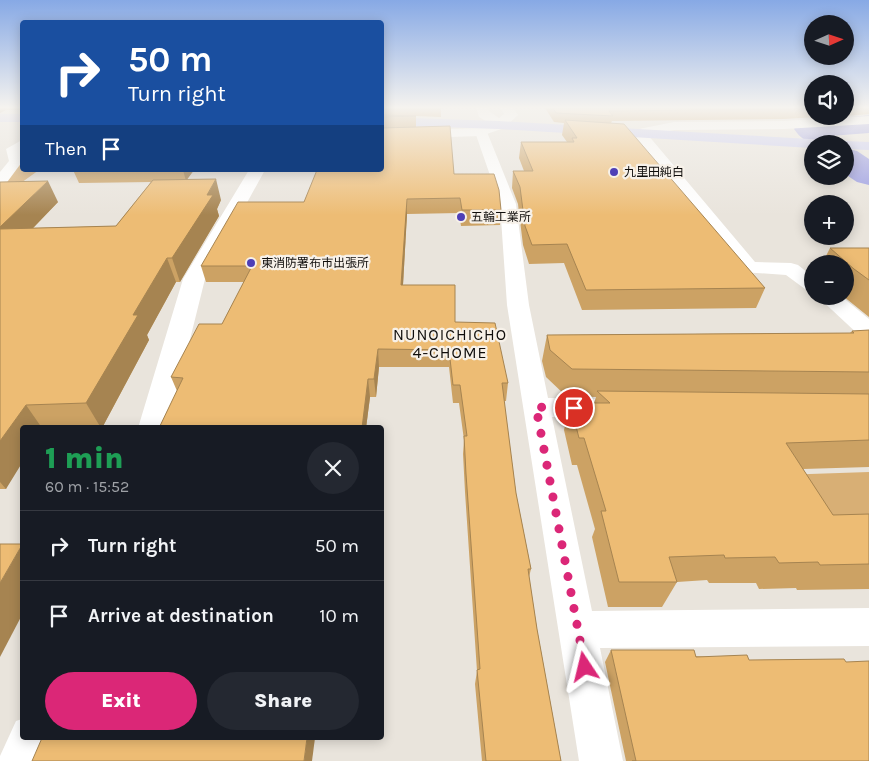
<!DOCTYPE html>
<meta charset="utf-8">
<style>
:root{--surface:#171b24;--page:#242831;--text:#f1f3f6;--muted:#9ea1a6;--line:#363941;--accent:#db2777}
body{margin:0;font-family:Karla,"Noto Sans JP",sans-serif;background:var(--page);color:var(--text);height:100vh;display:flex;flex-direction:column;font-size:19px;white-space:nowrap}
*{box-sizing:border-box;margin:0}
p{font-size:16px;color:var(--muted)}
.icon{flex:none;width:28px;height:28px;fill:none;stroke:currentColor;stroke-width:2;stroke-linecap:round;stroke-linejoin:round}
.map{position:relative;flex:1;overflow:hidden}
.drawer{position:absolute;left:20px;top:425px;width:364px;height:315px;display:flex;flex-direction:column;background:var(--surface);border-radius:5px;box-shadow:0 2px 12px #0003}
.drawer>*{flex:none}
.hud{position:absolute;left:20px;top:20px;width:364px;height:152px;border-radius:5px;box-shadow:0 2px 12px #0003;background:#1a4fa0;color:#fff;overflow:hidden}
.needle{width:32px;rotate:87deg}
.fabs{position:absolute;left:804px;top:15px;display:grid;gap:10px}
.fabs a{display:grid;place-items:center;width:50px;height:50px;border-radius:50%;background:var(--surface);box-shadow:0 2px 12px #0003;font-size:25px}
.pin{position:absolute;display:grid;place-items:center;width:42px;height:42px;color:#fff;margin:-21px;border:2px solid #fff;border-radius:50%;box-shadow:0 1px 5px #0007}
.me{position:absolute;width:55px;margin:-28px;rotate:350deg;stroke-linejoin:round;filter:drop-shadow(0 0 4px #0008)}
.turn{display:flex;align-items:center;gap:18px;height:105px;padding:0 25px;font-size:22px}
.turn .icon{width:65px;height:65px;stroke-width:2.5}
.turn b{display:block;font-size:35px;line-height:42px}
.then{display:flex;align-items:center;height:48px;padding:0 25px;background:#0003;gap:10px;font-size:19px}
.round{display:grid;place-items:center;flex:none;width:52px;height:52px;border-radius:26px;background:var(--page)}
.summary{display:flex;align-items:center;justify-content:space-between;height:85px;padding:0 25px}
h1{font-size:30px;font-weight:800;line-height:38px;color:#1e9e55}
.primary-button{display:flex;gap:10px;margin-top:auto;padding:10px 25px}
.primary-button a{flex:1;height:58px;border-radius:30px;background:var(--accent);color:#fff;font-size:20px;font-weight:800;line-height:58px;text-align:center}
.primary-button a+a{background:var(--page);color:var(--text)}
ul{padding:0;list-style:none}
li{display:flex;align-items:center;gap:15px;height:70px;padding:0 25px;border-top:1px solid var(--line)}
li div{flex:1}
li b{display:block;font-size:19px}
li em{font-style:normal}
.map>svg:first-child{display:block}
.green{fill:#d8af75}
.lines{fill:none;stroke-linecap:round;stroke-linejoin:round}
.river{fill:#9698e1;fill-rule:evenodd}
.minor{fill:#fff;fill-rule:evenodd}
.tertiary{fill:#fff;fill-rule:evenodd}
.secondary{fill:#fff;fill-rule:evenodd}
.trunk{fill:#c8caf2;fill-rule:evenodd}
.wall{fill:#cca264}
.shaded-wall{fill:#a68451}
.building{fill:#edbc74;stroke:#a68451}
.route{stroke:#db2777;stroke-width:9;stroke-dasharray:0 16.2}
.poi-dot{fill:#4e3fb6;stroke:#f7f1e9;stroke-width:2}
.labels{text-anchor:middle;stroke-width:4.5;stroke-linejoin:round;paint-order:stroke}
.far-poi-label{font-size:12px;fill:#0f0d0b;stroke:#f7f1e9;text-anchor:start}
.neighbourhood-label{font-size:16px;letter-spacing:1px;fill:#0f0d0b;stroke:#f7f1e9}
</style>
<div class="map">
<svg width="869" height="761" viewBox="0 0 869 761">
<rect width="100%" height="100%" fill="#e9e4dc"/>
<g class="green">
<path d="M22 160V170H39L0 198V186Z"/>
<path d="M869 472V531L816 533 780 475Z"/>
</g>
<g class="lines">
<g class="river">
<path d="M869 115V133L830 136 827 141C812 145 803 142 794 129L799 123Z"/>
<path d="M845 148 857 151 869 159V185L857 182 845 174Z"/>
</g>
<g class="minor">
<path d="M869 116V124L784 129 674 130 648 135 755 262 791 263 798 265 812 276V291L805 289 786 275 742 272 633 133 634 130 674 122 784 121Z"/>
<path d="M481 128 487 132 516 204 529 305 548 398 604 399 613 401 617 408 613 415 604 417H552L592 611 869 608V646L600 648 623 761H579L507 305 500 204 475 132Z"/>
<path d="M22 140V149L20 151 22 162 5 185 0 187V172L9 161 6 149Z"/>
<path d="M817 296H841L869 319V339L861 337Z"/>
</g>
<g class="tertiary">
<path d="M499 121 504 122 506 125 504 128 481 136 381 139V131L479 128Z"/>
<path d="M249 170H265L205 279 168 428H138L183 279Z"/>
<path d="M22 719V738H56L47 761H0V756L16 721Z"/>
</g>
<path class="secondary" d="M476 108H488L490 112 499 118 504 114 501 108H513L518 115 504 128 499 129 479 117Z"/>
<g class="trunk">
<rect x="0" y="114" width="22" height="8"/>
<path d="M381 117 499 121 827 140 834 144H812V148L499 129 381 125Z"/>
<path d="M845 141 869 142V150L845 149V144H839Z"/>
</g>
</g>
<g class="wall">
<path d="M0 108H22V110H6Z"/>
<path d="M381 108H441V117L416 116V127L454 174 501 210 500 225 461 226 459 213 407 214 403 285 455 322 508 383 506 401H504L516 493 531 569 529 577 537 629 561 761H482L475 684 477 671 465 492 463 454 464 440 459 403H453L449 367H379L376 397H370L366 428H159L177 391 171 377 222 324 244 282H206L201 266 304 202 381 170Z"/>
<path d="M545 108H812V116H833L784 119 612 121 611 123 765 288 756 308 582 310 564 263 529 264 523 245 518 204 512 188 513 171H524L519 158 521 142H567L562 135 564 123 554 122Z"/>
<path d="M845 108H869V114L845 116Z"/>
<path d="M73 170H194L187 179 221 200 217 209 219 216 180 282H176L147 335 149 340 102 428H22L6 489H0V182L58 202 33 228 116 226 151 182 79 183Z"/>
<path d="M830 248H869V317L843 296H845V264H822Z"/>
<path d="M869 330V467L803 469 833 515 869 514V589L797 590 796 588 759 589 756 583H709L707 580 677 582 662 607H608L592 537 595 529 577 465H572L564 430 570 403H594L596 397 566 396 546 377 542 361 547 335 850 333 852 331Z"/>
<path d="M611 650 749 660 846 662 869 761H626L605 662Z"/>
</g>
<g class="shaded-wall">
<path d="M0 108H5L6 110 0 113Z"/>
<path d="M183 170H194L186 181Z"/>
<path d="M216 179 221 200 217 209 219 216 180 282 172 258Z"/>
<path d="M48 181 58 202 11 251 0 232V227Z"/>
<path d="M407 199V214L402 302 401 285Z"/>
<path d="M167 258 176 282 147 335 149 340 102 428H101L86 403 133 315Z"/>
<path d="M378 349 379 367 376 397 374 379Z"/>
<path d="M368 379 370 397 366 428H362Z"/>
<path d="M26 405 42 428H22V463L6 489 0 482V441Z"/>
<path d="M22 545V615L0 657V583Z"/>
<path d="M307 738H315L312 761H304Z"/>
</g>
<g class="building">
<path d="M553 108H812L788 109 609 111 613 116 556 113Z"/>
<path d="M381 115 416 116 381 117Z"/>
<path d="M565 120 624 124 765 288 586 290 567 244 532 245 525 226 520 187 513 171H533L521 142H574L572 138H577Z"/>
<path d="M450 126 454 174H494L499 190 501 210H462L460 198 407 199 401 285H455V322L495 323 508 383H502L516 493 531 569H528L537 629 561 761H486L477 670 480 669 466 474 464 436H467L460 385H453L449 350 378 349 374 379H368L362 428H159L183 378 171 377 199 324H222L252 266H201L238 202H304L317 170H381V128Z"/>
<path d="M216 179 207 195H213L172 258H167L133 315H138L86 403 26 405 0 441V229L116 226 153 180Z"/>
<path d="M48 181 0 227V182Z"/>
<path d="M830 248H869V280L854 269Z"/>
<path d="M869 330V372L572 369 550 350 547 335 854 333 852 331Z"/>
<path d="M597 391 869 394V440L786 443 833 515 869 514V564L820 565 818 562 779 563 775 557 725 558 724 555 669 557 677 582H619L601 511H606L584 438H579L570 403H610Z"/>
<path d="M0 544H22V545L0 583Z"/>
<path d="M611 650H694L696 657 747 655 749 660 844 659 846 662 869 661V761H632H636Z"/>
<path d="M42 738H307L304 761H32Z"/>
</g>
<linearGradient id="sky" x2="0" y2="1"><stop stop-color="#87a9e5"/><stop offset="0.5" stop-color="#f5f3ef"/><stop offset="1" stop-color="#f5f3ef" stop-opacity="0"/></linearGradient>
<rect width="869" height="215" fill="url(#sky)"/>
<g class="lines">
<path class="route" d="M574 408 536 407 585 667"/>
</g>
<g class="poi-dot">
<circle cx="614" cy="172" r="5"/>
<circle cx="461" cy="217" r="5"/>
<circle cx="251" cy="263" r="5"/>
</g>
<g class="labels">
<g class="far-poi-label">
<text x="624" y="176">九里田純白</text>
<text x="471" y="221">五輪工業所</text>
<text x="261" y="267">東消防署布市出張所</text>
</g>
<g class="neighbourhood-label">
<text x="450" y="340">NUNOICHICHO<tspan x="450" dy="18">4-CHOME</tspan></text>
</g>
</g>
</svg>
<div class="fabs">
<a><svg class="needle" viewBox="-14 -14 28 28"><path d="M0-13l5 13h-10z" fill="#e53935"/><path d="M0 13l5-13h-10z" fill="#9ea1a6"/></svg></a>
<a><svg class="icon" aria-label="sound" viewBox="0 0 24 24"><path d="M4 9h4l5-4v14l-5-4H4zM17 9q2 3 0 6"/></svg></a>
<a><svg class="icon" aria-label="layers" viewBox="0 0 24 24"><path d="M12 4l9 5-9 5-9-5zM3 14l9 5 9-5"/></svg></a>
<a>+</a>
<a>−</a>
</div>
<div class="pin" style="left:574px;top:408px;background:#d93025"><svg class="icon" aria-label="arrive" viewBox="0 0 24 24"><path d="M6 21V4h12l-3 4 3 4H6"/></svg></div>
<svg class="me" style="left:585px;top:667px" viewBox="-20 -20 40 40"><path d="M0-17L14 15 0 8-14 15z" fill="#db2777" stroke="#fff" stroke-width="4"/></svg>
<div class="hud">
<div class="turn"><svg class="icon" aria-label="right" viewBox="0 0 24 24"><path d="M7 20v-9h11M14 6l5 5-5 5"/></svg><div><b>50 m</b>Turn right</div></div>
<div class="then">Then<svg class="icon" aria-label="arrive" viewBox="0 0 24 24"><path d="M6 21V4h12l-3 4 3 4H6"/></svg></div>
</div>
<section class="drawer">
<div class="summary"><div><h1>1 min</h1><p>60 m · 15:52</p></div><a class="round"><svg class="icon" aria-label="close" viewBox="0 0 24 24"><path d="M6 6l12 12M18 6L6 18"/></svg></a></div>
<ul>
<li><svg class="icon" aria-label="right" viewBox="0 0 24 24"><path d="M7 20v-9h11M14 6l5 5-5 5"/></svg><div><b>Turn right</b></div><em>50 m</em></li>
<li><svg class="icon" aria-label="arrive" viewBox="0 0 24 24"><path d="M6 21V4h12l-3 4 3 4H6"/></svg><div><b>Arrive at destination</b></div><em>10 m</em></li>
</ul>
<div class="primary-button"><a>Exit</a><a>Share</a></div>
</section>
</div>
